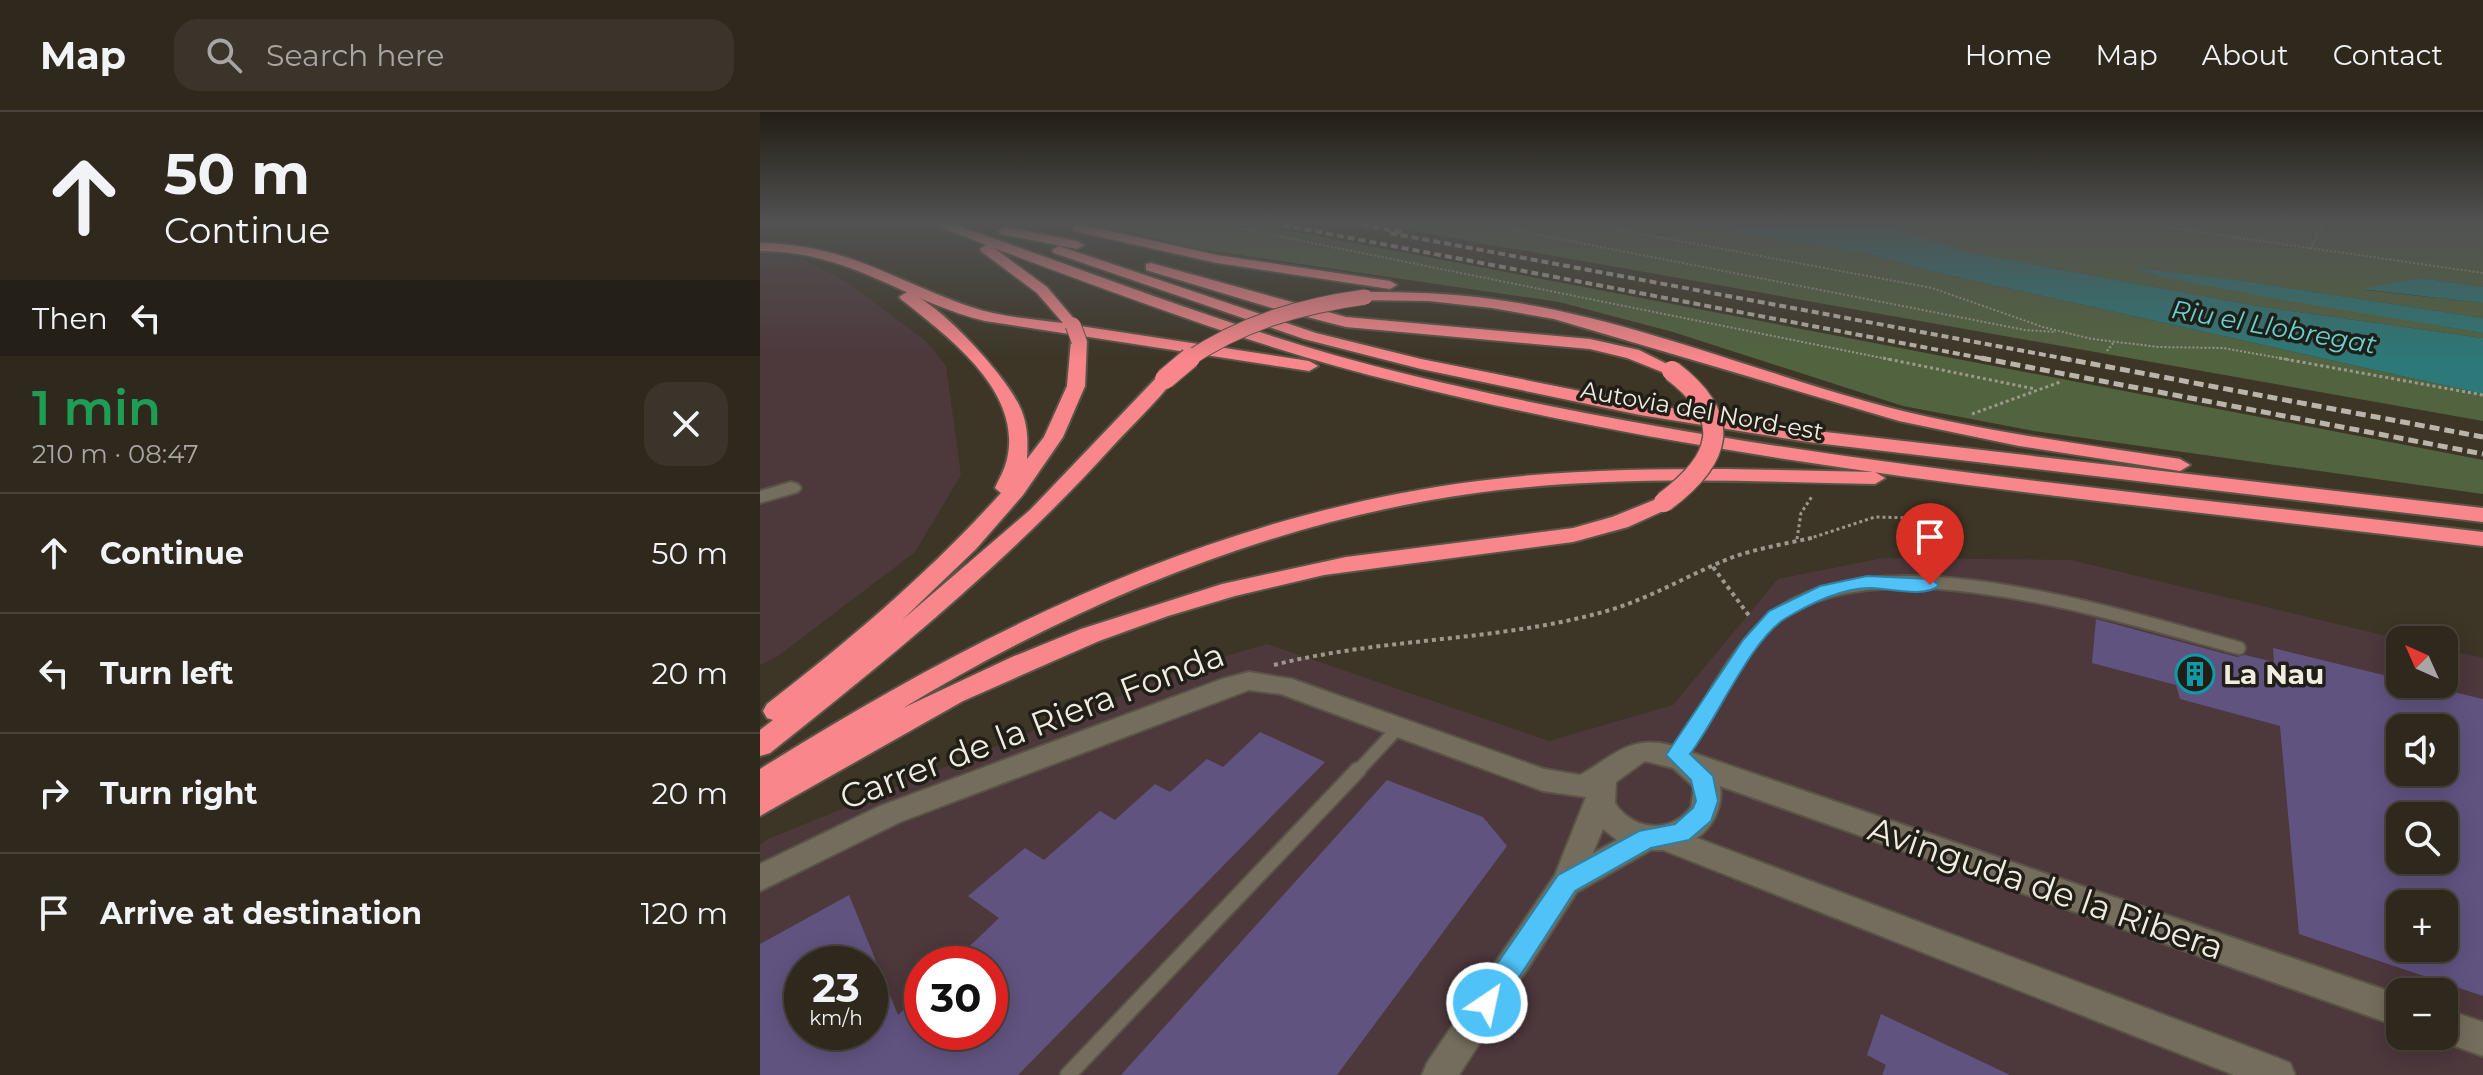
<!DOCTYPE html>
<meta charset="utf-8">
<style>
:root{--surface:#2e281d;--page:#3a342a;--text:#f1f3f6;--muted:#a7a6a4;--line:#49443b}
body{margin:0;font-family:Montserrat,sans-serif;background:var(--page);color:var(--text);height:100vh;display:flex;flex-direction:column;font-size:30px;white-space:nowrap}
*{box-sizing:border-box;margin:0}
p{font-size:26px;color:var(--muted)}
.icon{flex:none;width:44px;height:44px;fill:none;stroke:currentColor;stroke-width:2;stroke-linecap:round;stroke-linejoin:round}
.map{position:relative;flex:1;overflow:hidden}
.details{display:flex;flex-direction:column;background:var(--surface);width:760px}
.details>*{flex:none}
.banner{background:#2e281d;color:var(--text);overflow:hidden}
.needle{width:52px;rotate:315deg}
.controls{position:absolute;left:1626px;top:514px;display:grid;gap:16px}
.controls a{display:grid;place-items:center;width:72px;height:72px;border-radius:16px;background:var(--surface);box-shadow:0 4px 20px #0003,0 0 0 2px var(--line);font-size:40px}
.speed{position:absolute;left:24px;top:834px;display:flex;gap:16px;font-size:40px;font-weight:700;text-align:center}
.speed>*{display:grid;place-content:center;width:104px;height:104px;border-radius:50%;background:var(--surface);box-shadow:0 4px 20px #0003,0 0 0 2px var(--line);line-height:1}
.speed small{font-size:20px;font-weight:400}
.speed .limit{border:12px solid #d22;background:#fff;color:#111}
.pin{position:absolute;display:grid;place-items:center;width:68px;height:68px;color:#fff;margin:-82px -34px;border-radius:50% 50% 50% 0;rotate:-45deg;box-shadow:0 0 8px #0007}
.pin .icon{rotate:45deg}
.me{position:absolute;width:88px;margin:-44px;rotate:34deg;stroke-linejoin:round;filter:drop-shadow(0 0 6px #0008)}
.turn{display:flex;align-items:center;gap:28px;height:168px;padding:0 32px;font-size:36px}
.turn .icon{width:104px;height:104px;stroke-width:2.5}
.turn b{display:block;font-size:56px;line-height:68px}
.then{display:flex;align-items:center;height:76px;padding:0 32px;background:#0003;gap:16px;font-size:30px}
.round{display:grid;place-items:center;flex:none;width:84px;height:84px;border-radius:24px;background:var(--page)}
.head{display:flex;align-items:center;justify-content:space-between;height:136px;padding:0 32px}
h1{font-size:48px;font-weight:600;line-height:60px;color:#1e9e55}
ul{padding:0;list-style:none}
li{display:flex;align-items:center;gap:24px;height:120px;padding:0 32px;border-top:2px solid var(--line)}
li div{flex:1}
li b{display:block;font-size:30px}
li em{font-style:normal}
header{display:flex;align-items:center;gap:48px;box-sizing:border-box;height:112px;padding:0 40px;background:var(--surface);border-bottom:2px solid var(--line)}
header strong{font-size:38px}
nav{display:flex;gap:44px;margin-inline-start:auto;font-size:28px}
.search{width:560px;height:72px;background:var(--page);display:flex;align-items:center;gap:20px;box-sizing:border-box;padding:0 28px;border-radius:24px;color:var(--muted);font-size:30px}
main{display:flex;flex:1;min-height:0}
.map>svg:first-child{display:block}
.industrial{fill:#4d383c;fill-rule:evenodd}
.green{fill:#52643f}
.water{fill:#2d7878}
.building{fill:#615380;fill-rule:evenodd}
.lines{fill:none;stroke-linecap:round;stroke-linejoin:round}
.service-far1-casing{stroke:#595446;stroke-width:16}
.service-casing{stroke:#595446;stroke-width:19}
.minor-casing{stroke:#595446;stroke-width:4}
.motorway-casing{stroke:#595446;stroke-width:4}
.path-far2{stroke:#9d988c;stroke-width:2;stroke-dasharray:2 2;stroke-linecap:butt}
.path-far1{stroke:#9d988c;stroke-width:3;stroke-dasharray:3 3;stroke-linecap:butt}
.path{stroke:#9d988c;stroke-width:4;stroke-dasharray:4 4;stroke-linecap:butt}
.service-far1{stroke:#746d5d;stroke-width:12}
.service{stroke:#746d5d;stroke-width:15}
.minor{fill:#746d5d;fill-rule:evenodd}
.motorway{fill:#f8868b;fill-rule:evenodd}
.rail-far1{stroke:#bab5aa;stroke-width:4;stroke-dasharray:7 4;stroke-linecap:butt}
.rail{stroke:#bab5aa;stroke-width:5;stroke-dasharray:10 5;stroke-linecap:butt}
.motorway-bridge-far1-casing{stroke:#595446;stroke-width:17;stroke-linecap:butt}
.motorway-bridge-casing{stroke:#595446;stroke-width:23;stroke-linecap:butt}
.motorway-bridge-far1{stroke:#f8868b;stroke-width:15}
.motorway-bridge{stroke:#f8868b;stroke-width:20}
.route{fill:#4fc3f7;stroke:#337fa1;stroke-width:2}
.labels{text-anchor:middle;stroke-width:7;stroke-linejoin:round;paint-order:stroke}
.far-street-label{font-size:24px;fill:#f0ece2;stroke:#211e17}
.far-water-label{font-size:26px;font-style:italic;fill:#62d3d3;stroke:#211e17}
.poi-label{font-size:28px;font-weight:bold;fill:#f0ece2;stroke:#211e17;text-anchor:start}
.near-street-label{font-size:34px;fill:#f0ece2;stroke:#211e17}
</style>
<header>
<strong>Map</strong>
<div class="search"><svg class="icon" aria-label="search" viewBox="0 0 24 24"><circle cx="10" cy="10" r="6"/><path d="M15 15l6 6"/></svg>Search here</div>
<nav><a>Home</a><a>Map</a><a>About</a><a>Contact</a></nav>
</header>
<main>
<section class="details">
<div class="banner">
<div class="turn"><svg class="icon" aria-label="ahead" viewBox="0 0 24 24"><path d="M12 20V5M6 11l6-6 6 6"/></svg><div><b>50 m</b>Continue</div></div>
<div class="then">Then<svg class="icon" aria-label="left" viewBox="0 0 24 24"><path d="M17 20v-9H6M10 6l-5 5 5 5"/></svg></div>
</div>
<div class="head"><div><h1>1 min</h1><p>210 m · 08:47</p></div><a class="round"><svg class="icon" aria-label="close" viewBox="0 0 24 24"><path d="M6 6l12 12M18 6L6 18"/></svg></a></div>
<ul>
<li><svg class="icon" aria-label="ahead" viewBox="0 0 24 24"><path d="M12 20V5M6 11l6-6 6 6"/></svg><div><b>Continue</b></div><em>50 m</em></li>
<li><svg class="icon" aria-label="left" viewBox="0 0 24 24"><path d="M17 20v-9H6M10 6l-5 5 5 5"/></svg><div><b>Turn left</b></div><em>20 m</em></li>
<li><svg class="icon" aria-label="right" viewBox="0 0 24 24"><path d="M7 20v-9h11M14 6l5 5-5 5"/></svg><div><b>Turn right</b></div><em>20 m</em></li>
<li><svg class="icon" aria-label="arrive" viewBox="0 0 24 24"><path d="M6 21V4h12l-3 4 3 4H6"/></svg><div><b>Arrive at destination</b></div><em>120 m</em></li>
</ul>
</section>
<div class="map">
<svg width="1723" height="963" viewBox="0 0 1723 963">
<rect width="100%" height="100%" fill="#3d3627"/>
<g class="industrial">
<path d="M0 140 43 146 91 173 166 229 186 254 201 363 155 440 18 544 0 553Z"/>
<path d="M1123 446 1311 448 1643 528H1640V572H1684V537L1723 546V963H0V733L8 727 436 553 507 532 789 629 913 593 1018 467ZM1640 616H1684V660H1640ZM1640 704H1684V748H1640ZM1640 792H1684V836H1640ZM42 852H110V920H42ZM162 852H230V920H162ZM1640 880H1684V924H1640Z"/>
</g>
<g class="green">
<path d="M331 111H491L1723 348V382L1274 319 1143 294 913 220 799 190 445 138Z"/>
<path d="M609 111H918L1103 140 1166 158 1723 282V309Z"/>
<path d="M1124 111H1723V175L1661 166 1605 178 1723 191V206L1477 168 1379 158 1402 165 1723 221V226L1503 195 1205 140Z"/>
</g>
<g class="water">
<path d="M918 111H1124L1206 140 1503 195 1723 226V282L1166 158 1103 140Z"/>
<path d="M1374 156 1477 168 1723 206V221L1524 188 1401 165Z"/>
<path d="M1661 166 1723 175V191L1601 177Z"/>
</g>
<g class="building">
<path d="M1336 507 1477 545 1485 543 1514 550 1513 536 1640 567V572H1660L1723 587V884L1539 822 1520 614 1420 587 1416 573 1332 551ZM1640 616H1684V660H1640ZM1640 704H1684V748H1640ZM1640 792H1684V836H1640Z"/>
<path d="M500 620 565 650 258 963H0V832L89 783 138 903 162 880V920H230V852H191L239 806 208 784 265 736 284 748 340 699 355 708 395 672 410 680 447 647 463 655ZM42 852H110V920H42Z"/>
<path d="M627 668 723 705 747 734 577 963H361Z"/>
<path d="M1121 902 1250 963H1122L1126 953 1107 943Z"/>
</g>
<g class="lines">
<defs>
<g id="service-far1">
<path d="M917 643C947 601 974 537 1015 505 1120 424 1362 505 1479 536"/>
<path d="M597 660 637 617"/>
</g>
<path id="service" d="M308 963 598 658"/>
<g id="minor">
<path d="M31 370 38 372 41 376 38 380 0 391V379Z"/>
<path d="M489 560 532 567 784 657 820 663C853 645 868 623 910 633L1640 883V915L960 674C963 694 954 714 937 726L1518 946 1530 951 1535 963H1474L903 738H891L817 780 699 963H662L667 951 795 763 826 685 783 679 521 582 489 578 140 710 0 779V752L120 694 462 567ZM885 649 913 656 934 675 931 695C911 722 873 719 855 691L856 670ZM843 717 857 728 833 741Z"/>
<path d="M1684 897 1723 910V944L1672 926 1684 924Z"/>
</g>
<g id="motorway">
<path d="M171 111H189C341 163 489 224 646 262 999 348 1363 377 1723 420V434C1361 389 995 360 641 271 501 237 369 186 234 136L287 175 320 214 549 249 558 254 549 259 225 209C141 188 94 140 0 139V131C86 132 135 169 211 195 240 205 273 207 303 211L277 181 222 140 220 137 226 133Z"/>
<path d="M319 112 457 143 630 169 637 173 630 177 457 151 314 119 312 116Z"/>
<path d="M245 115 317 129 324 133 317 137 240 122 238 119Z"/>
<path d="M299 134 556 221 661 247 880 291 1048 318 1723 396V410L1048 330 880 303 661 257 544 227 294 141 292 138Z"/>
<path d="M391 151 586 205 830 227 879 238 921 259 912 264 867 246 830 237 586 215 512 196 386 158V152Z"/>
<path d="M147 180C179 190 245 263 259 293 268 311 268 328 267 347L284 325 307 274 311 229 319 224 327 229 325 274 303 325 263 383 216 437 142 508 270 398 399 263H411L414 267C396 291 372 313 352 335 249 449 131 545 10 641L0 644V618L13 608 7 606 3 599 7 592C91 527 170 460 241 381L235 376C239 367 245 357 247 347 263 279 187 224 142 188L139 185Z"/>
<path d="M605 180C648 180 690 181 732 187 860 204 981 254 1105 289 1208 318 1315 331 1420 347L1430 353 1420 359 1259 334 1139 309 794 207 732 196 669 189 600 188V182Z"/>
<path d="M965 357 1115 360 1125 366 1115 372C983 369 848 363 716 381 512 409 319 490 143 596L252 545 321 517 462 472 586 445 813 416 852 405 904 384 915 390 912 395 868 415 813 430 564 463 475 484 408 504 339 529 203 589 0 704V657C221 518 456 402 718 369 800 358 882 357 965 357Z"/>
</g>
</defs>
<use href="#service-far1" class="service-far1-casing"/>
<use href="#service" class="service-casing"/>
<use href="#minor" class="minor-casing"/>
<use href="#motorway" class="motorway-casing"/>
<g class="path-far2">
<path d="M453 111 1132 248"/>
<path d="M718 111 1265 218 1296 220"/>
<path d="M823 111 1172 176 1283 215 1332 227 1399 235 1463 236 1531 248"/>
<path d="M1376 111 1723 161"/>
<path d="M1550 137 1564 111"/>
<path d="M1347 239 1354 230"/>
</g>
<g class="path-far1">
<path d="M1123 246 1275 277"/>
<path d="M1519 246 1723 283"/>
<path d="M1212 302 1300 270"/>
<path d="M1037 427 1041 401 1053 383"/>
<path d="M1048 427 1115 405 1192 407"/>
</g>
<g class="path">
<path d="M953 455 990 505"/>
<path d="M514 553C624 525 741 530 850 498 893 485 932 461 973 445 999 436 1029 431 1056 425"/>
</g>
<use href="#service-far1" class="service-far1"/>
<use href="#service" class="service"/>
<use href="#minor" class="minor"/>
<use href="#motorway" class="motorway"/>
<g class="rail-far1">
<path d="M512 111 1231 248"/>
<path d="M591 111 641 120"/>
<path d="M630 121 1312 248"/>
</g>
<g class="rail">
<path d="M1221 246 1723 342"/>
<path d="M1301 246 1723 325"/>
</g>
<defs>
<g id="motorway-bridge-far1">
<path d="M313 213 319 229"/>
<path d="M427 248C482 211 540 194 605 185"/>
</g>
<g id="motorway-bridge">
<path d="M405 267 430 246"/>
<path d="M904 390C962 347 974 306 912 259"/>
</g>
</defs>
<use href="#motorway-bridge-far1" class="motorway-bridge-far1-casing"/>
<use href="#motorway-bridge" class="motorway-bridge-casing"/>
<use href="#motorway-bridge-far1" class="motorway-bridge-far1"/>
<use href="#motorway-bridge" class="motorway-bridge"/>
</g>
<linearGradient id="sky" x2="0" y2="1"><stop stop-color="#221e15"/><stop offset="0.45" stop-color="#515252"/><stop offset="1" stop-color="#515252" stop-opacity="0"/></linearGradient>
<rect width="1723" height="246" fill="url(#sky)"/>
<path class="route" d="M1107 464 1170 467 1179 473C1168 486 1130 477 1113 476 1083 475 1052 491 1026 506 991 527 957 607 930 642L953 664 958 689 951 709 929 728 891 736 815 779 736 901 727 904 717 901 713 891 717 881 798 763 879 719 915 712 933 696 936 689 931 668 906 643 983 528 1009 499 1060 474Z"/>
<defs>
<symbol id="building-ring" viewBox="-11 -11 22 22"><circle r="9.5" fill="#211e17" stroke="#0f9aa8" stroke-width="1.5"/><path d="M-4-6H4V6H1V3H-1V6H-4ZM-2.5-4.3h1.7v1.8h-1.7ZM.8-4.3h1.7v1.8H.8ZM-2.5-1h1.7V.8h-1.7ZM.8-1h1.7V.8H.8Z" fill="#0f9aa8"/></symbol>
</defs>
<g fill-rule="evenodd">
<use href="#building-ring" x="1413" y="540" width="44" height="44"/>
</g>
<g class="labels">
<g class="far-street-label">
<text transform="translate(942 299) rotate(10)" y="8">Autovia del Nord-est</text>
</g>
<g class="far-water-label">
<text transform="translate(1514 215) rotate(10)" y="9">Riu el Llobregat</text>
</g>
<g class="poi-label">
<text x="1463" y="572">La Nau</text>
</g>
<g class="near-street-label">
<text transform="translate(272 614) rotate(-21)" y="12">Carrer de la Riera Fonda</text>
<text transform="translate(1286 776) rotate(19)" y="12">Avinguda de la Ribera</text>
</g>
</g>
</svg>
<div class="controls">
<a><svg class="needle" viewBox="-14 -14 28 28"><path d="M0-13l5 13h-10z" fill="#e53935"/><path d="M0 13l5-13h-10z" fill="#a7a6a4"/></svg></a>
<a><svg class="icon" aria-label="sound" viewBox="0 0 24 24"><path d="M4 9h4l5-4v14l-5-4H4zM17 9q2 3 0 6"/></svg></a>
<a><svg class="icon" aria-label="search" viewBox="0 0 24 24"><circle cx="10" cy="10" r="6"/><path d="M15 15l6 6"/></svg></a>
<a>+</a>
<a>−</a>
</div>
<div class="speed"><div>23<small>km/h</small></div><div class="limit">30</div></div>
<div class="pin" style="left:1170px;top:473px;background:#d93025"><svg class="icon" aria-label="arrive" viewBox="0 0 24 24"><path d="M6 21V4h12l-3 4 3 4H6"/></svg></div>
<svg class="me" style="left:727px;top:891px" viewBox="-20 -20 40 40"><circle r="17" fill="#4fc3f7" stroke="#fff" stroke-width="3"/><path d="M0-11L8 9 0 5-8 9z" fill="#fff"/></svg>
</div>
</main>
